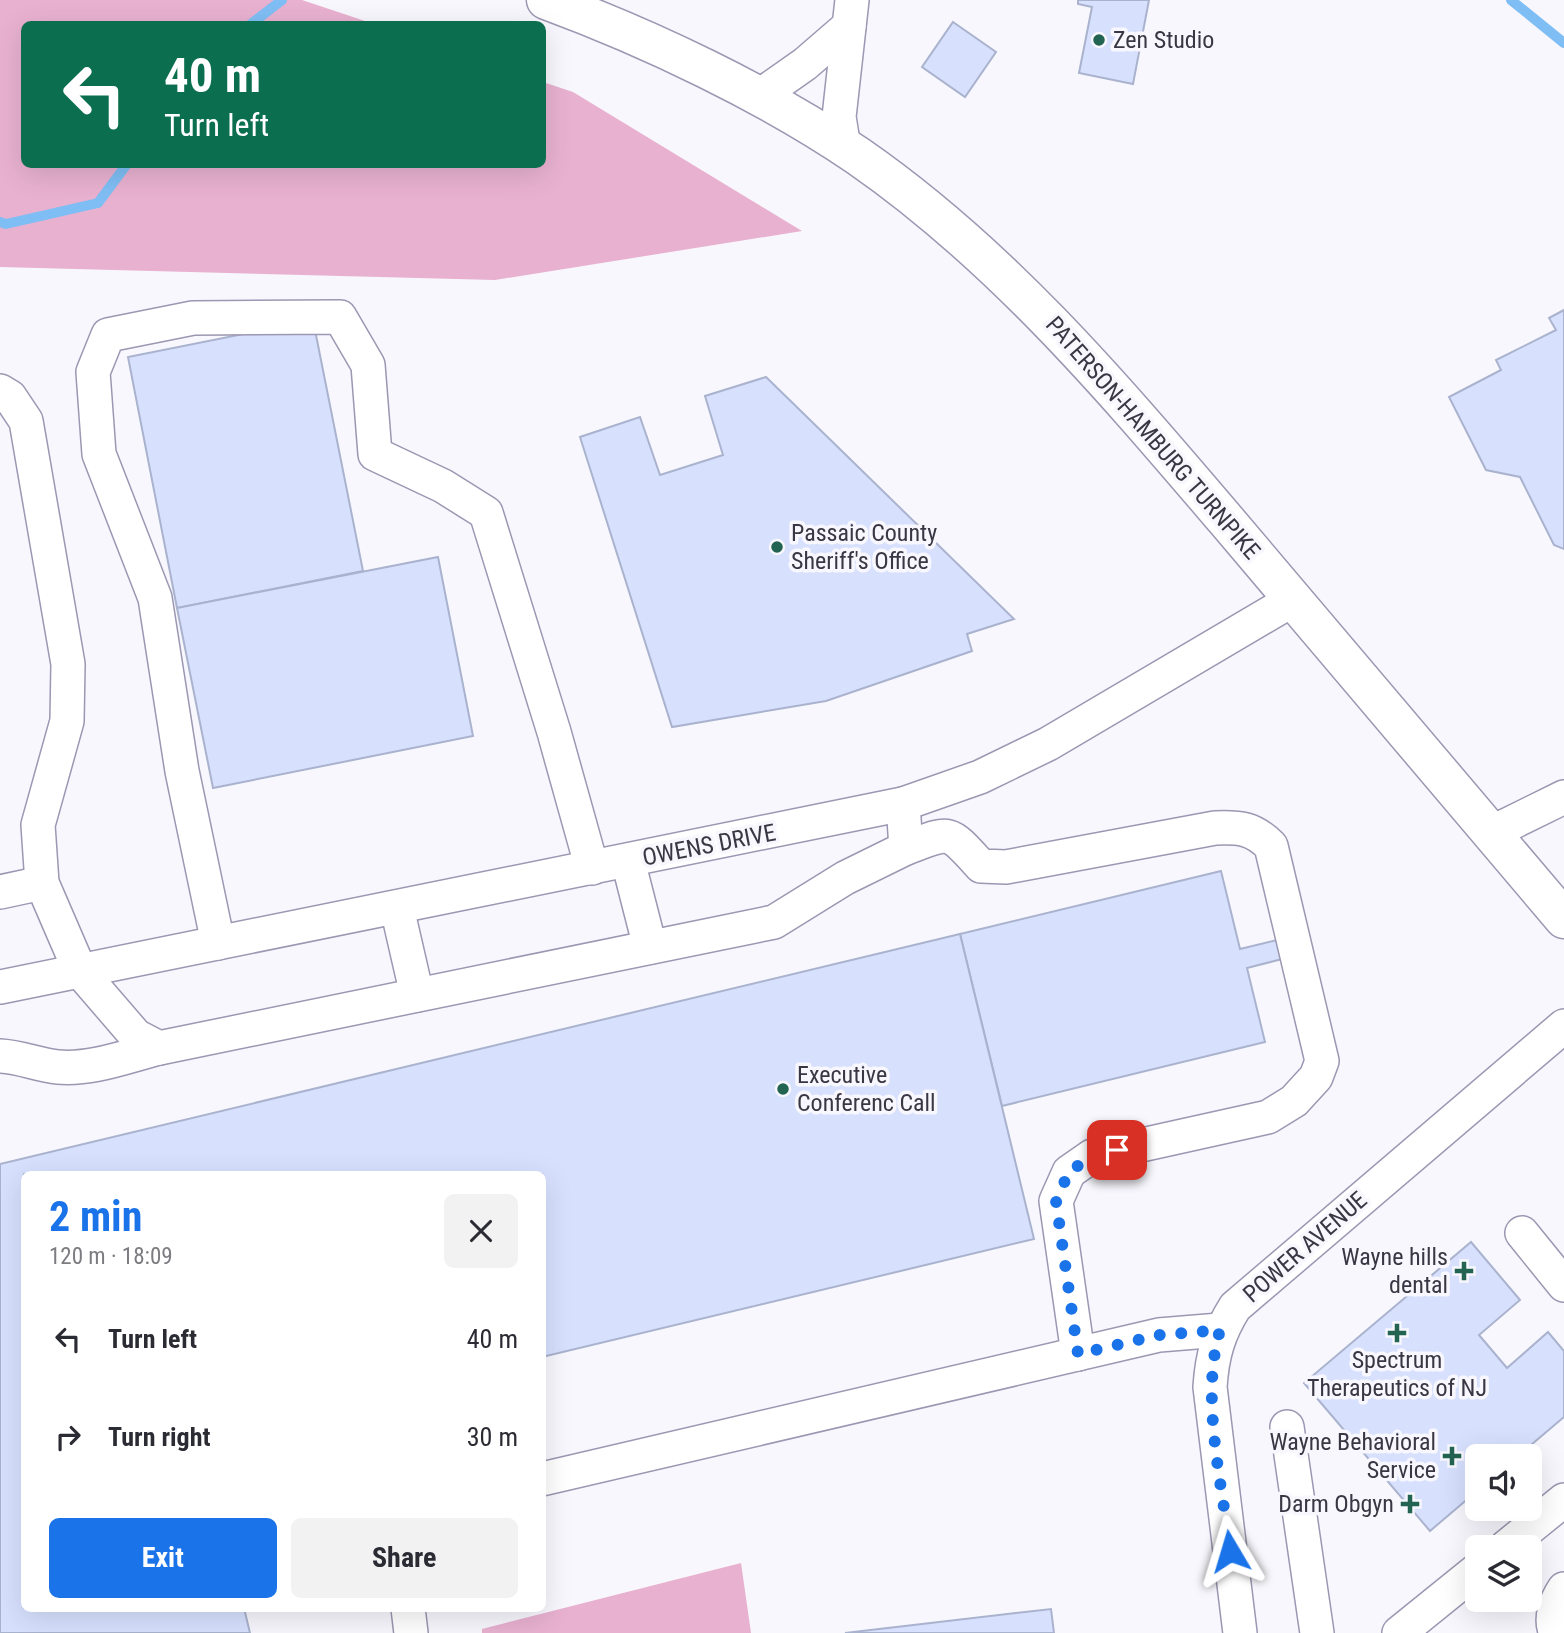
<!DOCTYPE html>
<meta charset="utf-8">
<style>
:root{--surface:#fff;--page:#f2f2f3;--text:#2b2b33;--muted:#7c7c81;--accent:#1a73e8}
body{margin:0;font-family:"Roboto Condensed",sans-serif;background:var(--page);color:var(--text);height:100vh;display:flex;flex-direction:column;font-size:26px;white-space:nowrap}
*{box-sizing:border-box;margin:0}
p{font-size:23px;color:var(--muted)}
.icon{flex:none;width:38px;height:38px;fill:none;stroke:currentColor;stroke-width:2;stroke-linecap:round;stroke-linejoin:round}
.map{position:relative;flex:1;overflow:hidden}
.details{position:absolute;left:21px;top:1171px;width:525px;height:441px;display:flex;flex-direction:column;background:var(--surface);border-radius:10px;box-shadow:0 7px 28px #0002}
.details>*{flex:none}
.banner{position:absolute;left:21px;top:21px;width:525px;height:147px;border-radius:10px;box-shadow:0 7px 28px #0002;background:#0b6e4f;color:#fff;overflow:hidden}
.controls{position:absolute;left:1465px;top:1444px;display:grid;gap:14px}
.controls a{display:grid;place-items:center;width:77px;height:77px;border-radius:10px;background:var(--surface);box-shadow:0 7px 28px #0002;font-size:35px}
.pin{position:absolute;display:grid;place-items:center;width:60px;height:60px;color:#fff;margin:-30px;border-radius:14px;box-shadow:0 4px 10px #0006}
.me{position:absolute;width:77px;margin:-38px;rotate:353deg;stroke-linejoin:round;filter:drop-shadow(0 0 5px #0008)}
.turn{display:flex;align-items:center;gap:24px;height:147px;padding:0 28px;font-size:32px}
.turn .icon{width:91px;height:91px;stroke-width:2.5}
.turn b{display:block;font-size:49px;line-height:60px}
.round{display:grid;place-items:center;flex:none;width:74px;height:74px;border-radius:10px;background:var(--page)}
.head{display:flex;align-items:center;justify-content:space-between;height:119px;padding:0 28px}
h1{font-size:42px;font-weight:700;line-height:52px;color:var(--accent)}
.primary-button{display:flex;gap:14px;margin-top:auto;padding:14px 28px}
.primary-button a{flex:1;height:80px;border-radius:10px;background:var(--accent);color:#fff;font-size:28px;font-weight:700;line-height:80px;text-align:center}
.primary-button a+a{background:var(--page);color:var(--text)}
ul{padding:0;list-style:none}
li{display:flex;align-items:center;gap:21px;height:98px;padding:0 28px}
li div{flex:1}
li b{display:block;font-size:26px}
li em{font-style:normal}
.map>svg:first-child{display:block}
.green{fill:#e8b1d0}
.lines{fill:none;stroke-linecap:round;stroke-linejoin:round}
.stream{stroke:#7fbef4;stroke-width:10}
.building{fill:#d7e1fe;stroke:#aab3ce;stroke-width:2}
.minor-casing{stroke:#9c97b2;stroke-width:36}
.major-casing{stroke:#9c97b2;stroke-width:41}
.minor{stroke:#fff;stroke-width:33}
.major{stroke:#fff;stroke-width:38}
.route{stroke:#1a73e8;stroke-width:12;stroke-dasharray:0 21.6}
.poi-dot{fill:#236351;stroke:#f8f7fd;stroke-width:2.5}
.labels{text-anchor:middle;stroke-width:7;stroke-linejoin:round;paint-order:stroke}
.poi-label{font-size:24px;fill:#393743;stroke:#f8f7fd;text-anchor:start}
.street-label{font-size:24px;fill:#393743;stroke:#f8f7fd}
</style>
<div class="map">
<svg width="1564" height="1633" viewBox="0 0 1564 1633">
<rect width="100%" height="100%" fill="#f8f7fd"/>
<g class="green">
<path d="M0 0H302L374 24H24V164H542L543 82 573 92 802 231 495 280 0 267Z"/>
<path d="M741 1563 751 1633H482V1629Z"/>
</g>
<g class="lines">
<g class="stream">
<path d="M1511 0 1564 43"/>
<path d="M251 24 282 0"/>
<path d="M0 222 6 224 98 203 127 164"/>
</g>
</g>
<g class="building">
<path d="M1078 0H1149L1133 84 1079 73 1092 7 1078 4Z"/>
<path d="M953 22 996 52 965 97 922 67Z"/>
<path d="M1564 310V549L1554 545 1520 477 1486 470 1449 397 1501 370 1496 360 1556 330 1549 318Z"/>
<path d="M313 320 363 571 177 608 128 357Z"/>
<path d="M766 377 1014 619 967 634 972 651 826 701 672 727 580 437 640 417 660 475 723 455 705 396Z"/>
<path d="M438 557 473 736 213 788 177 608Z"/>
<path d="M1221 871 1240 949 1285 938 1290 957 1247 968 1265 1042 1002 1106 960 934Z"/>
<path d="M960 934 1034 1239 542 1357V1174H24V1608H244L250 1633H0V1164Z"/>
<path d="M1471 1242 1520 1300 1479 1335 1507 1368 1548 1332 1564 1351V1417L1518 1456H1477V1491L1430 1531 1304 1383Z"/>
<path d="M1051 1609 1054 1633H845Z"/>
</g>
<g class="lines">
<defs>
<g id="minor">
<path d="M758 97 805 64 849 26"/>
<path d="M844 148 839 117 852 0"/>
<path d="M0 391 10 397 26 421 68 664 67 721 38 825 42 883 80 971 136 1036 159 1048 774 922 845 878 906 848 903 804"/>
<path d="M1491 833 1564 797"/>
<path d="M906 848C952 831 947 829 981 866L1006 867 1215 828C1240 827 1253 828 1271 846L1322 1061 1316 1077 1294 1101 1268 1117 1092 1156 1069 1172 1056 1201 1078 1354"/>
<path d="M628 861 650 947"/>
<path d="M0 892 42 883"/>
<path d="M397 908 417 995"/>
<path d="M218 943 182 771 155 598 99 454 93 372 108 335 193 318 340 317 368 365 375 454 443 486 486 513 554 732 592 868"/>
<path d="M0 987 903 804 980 777 1048 744 1294 599"/>
<path d="M0 1056C21 1057 38 1065 58 1067 92 1070 127 1056 159 1048"/>
<path d="M1522 1233 1564 1285"/>
<path d="M1287 1427 1317 1633"/>
<path d="M542 1479 1159 1335 1220 1330"/>
<path d="M1506 1547 1564 1500"/>
<path d="M408 1608 411 1633"/>
<path d="M1240 1633 1210 1387C1212 1356 1218 1334 1235 1307L1564 1026"/>
<path d="M1399 1633 1477 1570"/>
<path d="M1556 1633C1549 1619 1556 1601 1564 1589"/>
</g>
<path id="major" d="M546 0C649 38 767 94 858 156 1001 255 1113 388 1225 519 1338 652 1450 786 1564 919"/>
</defs>
<use href="#minor" class="minor-casing"/>
<use href="#major" class="major-casing"/>
<use href="#minor" class="minor"/>
<use href="#major" class="major"/>
</g>
<g class="lines">
<path class="route" d="M1117 1150 1092 1156 1069 1172 1056 1201 1078 1354 1159 1335 1220 1330C1200 1398 1222 1481 1230 1551"/>
</g>
<g class="poi-dot">
<circle cx="1099" cy="40" r="7"/>
<circle cx="777" cy="547" r="7"/>
<circle cx="783" cy="1089" r="7"/>
<path d="M1460.5 1260.5h7v7h7v7h-7v7h-7v-7h-7v-7h7z"/>
<path d="M1393.5 1322.5h7v7h7v7h-7v7h-7v-7h-7v-7h7z"/>
<path d="M1448.5 1445.5h7v7h7v7h-7v7h-7v-7h-7v-7h7z"/>
<path d="M1406.5 1493.5h7v7h7v7h-7v7h-7v-7h-7v-7h7z"/>
</g>
<g class="labels">
<g class="poi-label">
<text x="1113" y="48">Zen Studio</text>
<text x="791" y="541">Passaic County<tspan x="791" dy="28">Sheriff's Office</tspan></text>
<text x="797" y="1083">Executive<tspan x="797" dy="28">Conferenc Call</tspan></text>
<text x="1448" y="1265" text-anchor="end">Wayne hills<tspan x="1448" dy="28">dental</tspan></text>
<text x="1397" y="1368" text-anchor="middle">Spectrum<tspan x="1397" dy="28">Therapeutics of NJ</tspan></text>
<text x="1436" y="1450" text-anchor="end">Wayne Behavioral<tspan x="1436" dy="28">Service</tspan></text>
<text x="1394" y="1512" text-anchor="end">Darm Obgyn</text>
</g>
<g class="street-label">
<text transform="translate(1153 438) rotate(49)" y="8">PATERSON-HAMBURG TURNPIKE</text>
<text transform="translate(709 845) rotate(-11)" y="8">OWENS DRIVE</text>
<text transform="translate(1305 1247) rotate(-41)" y="8">POWER AVENUE</text>
</g>
</g>
</svg>
<div class="controls">
<a><svg class="icon" aria-label="sound" viewBox="0 0 24 24"><path d="M4 9h4l5-4v14l-5-4H4zM17 9q2 3 0 6"/></svg></a>
<a><svg class="icon" aria-label="layers" viewBox="0 0 24 24"><path d="M12 4l9 5-9 5-9-5zM3 14l9 5 9-5"/></svg></a>
</div>
<div class="pin" style="left:1117px;top:1150px;background:#d93025"><svg class="icon" aria-label="arrive" viewBox="0 0 24 24"><path d="M6 21V4h12l-3 4 3 4H6"/></svg></div>
<svg class="me" style="left:1230px;top:1551px" viewBox="-20 -20 40 40"><path d="M0-17L14 15 0 8-14 15z" fill="#1a73e8" stroke="#fff" stroke-width="4"/></svg>
<div class="banner">
<div class="turn"><svg class="icon" aria-label="left" viewBox="0 0 24 24"><path d="M17 20v-9H6M10 6l-5 5 5 5"/></svg><div><b>40 m</b>Turn left</div></div>
</div>
<section class="details">
<div class="head"><div><h1>2 min</h1><p>120 m · 18:09</p></div><a class="round"><svg class="icon" aria-label="close" viewBox="0 0 24 24"><path d="M6 6l12 12M18 6L6 18"/></svg></a></div>
<ul>
<li><svg class="icon" aria-label="left" viewBox="0 0 24 24"><path d="M17 20v-9H6M10 6l-5 5 5 5"/></svg><div><b>Turn left</b></div><em>40 m</em></li>
<li><svg class="icon" aria-label="right" viewBox="0 0 24 24"><path d="M7 20v-9h11M14 6l5 5-5 5"/></svg><div><b>Turn right</b></div><em>30 m</em></li>
</ul>
<div class="primary-button"><a>Exit</a><a>Share</a></div>
</section>
</div>
